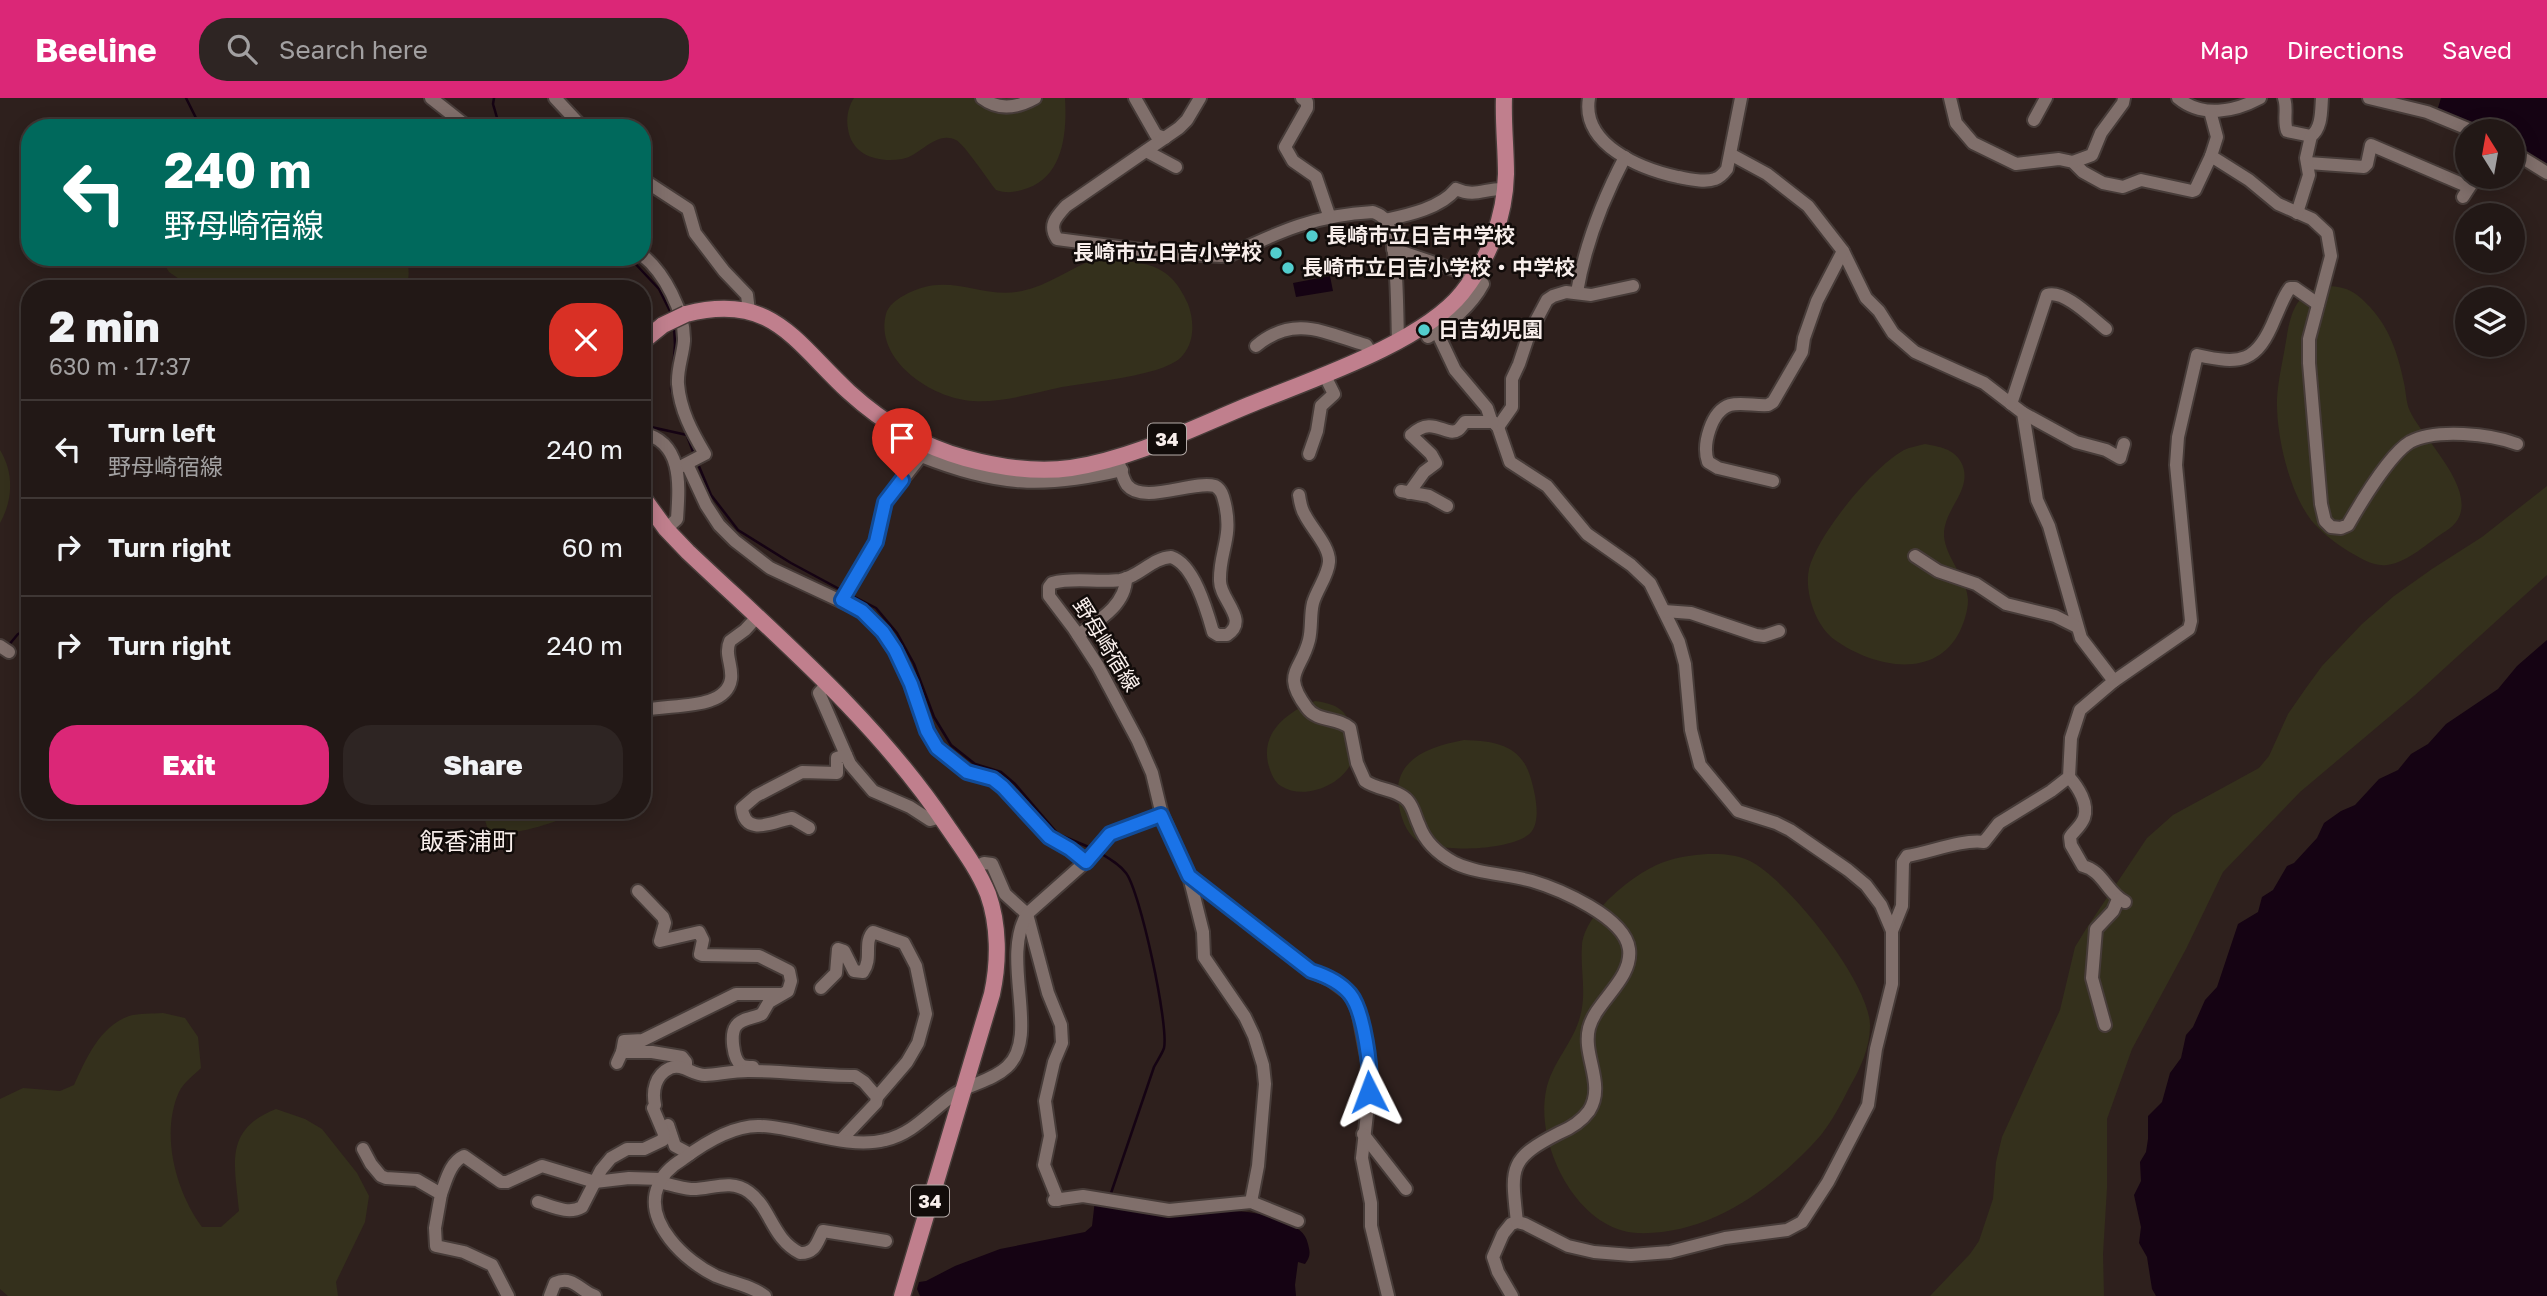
<!DOCTYPE html>
<meta charset="utf-8">
<style>
:root{--surface:#221816;--page:#2e2523;--text:#f1f3f6;--muted:#a2a0a1;--line:#3f3735;--accent:#db2777}
body{margin:0;font-family:"Golos Text","Noto Sans JP",sans-serif;background:var(--page);color:var(--text);height:100vh;display:flex;flex-direction:column;font-size:26px;white-space:nowrap}
*{box-sizing:border-box;margin:0}
p{font-size:23px;color:var(--muted)}
.icon{flex:none;width:38px;height:38px;fill:none;stroke:currentColor;stroke-width:2;stroke-linecap:round;stroke-linejoin:round}
.map{position:relative;flex:1;overflow:hidden}
.side{position:absolute;left:21px;top:182px;width:630px;height:539px;display:flex;flex-direction:column;background:var(--surface);border-radius:28px;box-shadow:0 4px 18px #0003,0 0 0 2px var(--line)}
.side>*{flex:none}
.hud{position:absolute;left:21px;top:21px;width:630px;height:147px;border-radius:28px;box-shadow:0 4px 18px #0003,0 0 0 2px var(--line);background:#00695c;color:#fff;overflow:hidden}
.needle{width:46px;rotate:349deg}
.buttons{position:absolute;left:2455px;top:21px;display:grid;gap:14px}
.buttons a{display:grid;place-items:center;width:70px;height:70px;border-radius:50%;background:var(--surface);box-shadow:0 4px 18px #0003,0 0 0 2px var(--line);font-size:35px}
.pin{position:absolute;display:grid;place-items:center;width:60px;height:60px;color:#fff;margin:-72px -30px;border-radius:50% 50% 50% 0;rotate:-45deg;box-shadow:0 0 7px #0007}
.pin .icon{rotate:45deg}
.me{position:absolute;width:77px;margin:-38px;rotate:357deg;stroke-linejoin:round;filter:drop-shadow(0 0 5px #0008)}
.turn{display:flex;align-items:center;gap:24px;height:147px;padding:0 28px;font-size:32px}
.turn .icon{width:91px;height:91px;stroke-width:2.5}
.turn b{display:block;font-size:49px;line-height:60px}
.round{display:grid;place-items:center;flex:none;width:74px;height:74px;border-radius:28px;background:var(--page)}
.headline{display:flex;align-items:center;justify-content:space-between;height:119px;padding:0 28px}
h1{font-size:42px;font-weight:800;line-height:52px}
.primary-button{display:flex;gap:14px;margin-top:auto;padding:14px 28px}
.primary-button a{flex:1;height:80px;border-radius:28px;background:var(--accent);color:#fff;font-size:28px;font-weight:800;line-height:80px;text-align:center}
.primary-button a+a{background:var(--page);color:var(--text)}
ul{padding:0;list-style:none}
li{display:flex;align-items:center;gap:21px;height:98px;padding:0 28px;border-top:2px solid var(--line)}
li div{flex:1}
li b{display:block;font-size:26px}
li em{font-style:normal}
header{display:flex;align-items:center;gap:42px;box-sizing:border-box;height:98px;padding:0 35px;background:var(--accent);color:#fff}
header strong{font-size:33px}
nav{display:flex;gap:38px;margin-inline-start:auto;font-size:24px}
.search{width:490px;height:63px;background:var(--page);display:flex;align-items:center;gap:18px;box-sizing:border-box;padding:0 24px;border-radius:28px;color:var(--muted);font-size:26px}
.map>svg:first-child{display:block}
.green{fill:#34301c}
.water{fill:#150313}
.lines{fill:none;stroke-linecap:round;stroke-linejoin:round}
.stream{stroke:#150313;stroke-width:2.5}
.minor-casing{stroke:#473c39;stroke-width:16}
.major-casing{stroke:#473c39;stroke-width:19}
.minor{stroke:#806f6b;stroke-width:12}
.major{stroke:#c07f8d;stroke-width:16}
.major-bridge-casing{stroke:#473c39;stroke-width:19;stroke-linecap:butt}
.major-bridge{stroke:#c07f8d;stroke-width:16}
.route-casing{stroke:#114b97;stroke-width:18}
.route{stroke:#1a73e8;stroke-width:12}
.poi-dot{fill:#52cdcd;stroke:#120c0a;stroke-width:2.5}
.labels{text-anchor:middle;stroke-width:5;stroke-linejoin:round;paint-order:stroke}
.shield{fill:#120c0a;stroke:#b4aba8;stroke-width:2}
.shield-label{font-size:19px;font-weight:bold;fill:#f9efec}
.poi-label{font-size:21px;font-weight:bold;fill:#f9efec;stroke:#120c0a;text-anchor:start}
.street-label{font-size:21px;fill:#f9efec;stroke:#120c0a}
.quarter-label{font-size:24px;fill:#f9efec;stroke:#120c0a}
</style>
<header>
<strong>Beeline</strong>
<div class="search"><svg class="icon" aria-label="search" viewBox="0 0 24 24"><circle cx="10" cy="10" r="6"/><path d="M15 15l6 6"/></svg>Search here</div>
<nav><a>Map</a><a>Directions</a><a>Saved</a></nav>
</header>
<div class="map">
<svg width="2547" height="1198" viewBox="0 0 2547 1198">
<rect width="100%" height="100%" fill="#2e201d"/>
<g class="green">
<path d="M854 0H1065C1067 33 1064 77 1028 90 1017 94 1008 96 996 92 988 82 964 46 956 42 936 32 920 58 902 61 879 65 852 58 848 31 846 21 848 9 854 0Z"/>
<path d="M160 159H406C409 170 411 182 403 191H194L169 174Z"/>
<path d="M1095 161C1137 165 1168 159 1188 206 1194 222 1195 243 1183 257 1178 264 1165 269 1156 272 1126 281 1092 284 1062 289 1033 295 1002 305 973 303 932 301 874 262 886 216 888 208 896 202 903 198 949 171 979 202 1022 193 1047 188 1071 170 1095 161Z"/>
<path d="M2324 188C2346 188 2355 193 2370 209 2390 231 2398 256 2404 285 2406 294 2406 303 2409 311 2420 340 2493 403 2446 433 2427 445 2409 464 2387 467 2373 469 2359 459 2348 453 2335 445 2321 434 2311 422 2289 393 2276 337 2277 301 2278 284 2282 266 2285 249 2290 220 2292 196 2324 188Z"/>
<path d="M1925 346C1939 349 1953 350 1961 364 1975 391 1943 410 1944 438 1946 461 1967 479 1968 502 1968 513 1964 524 1960 533 1935 583 1873 569 1835 542 1816 529 1804 494 1809 471 1818 436 1873 369 1904 352 1910 349 1918 348 1925 346Z"/>
<path d="M0 352C14 375 13 402 0 425Z"/>
<path d="M2547 388V477L2415 597 2300 694 2223 774 2186 851 2132 951 2107 1021V1090L2103 1156 2104 1198H1930L1970 1156 1979 1143 1993 1101 1996 1064 2002 1039 2060 912 2075 849 2086 831 2147 740 2173 717 2259 670 2269 658 2288 616 2306 590 2322 568 2362 526 2394 498 2432 471 2482 439Z"/>
<path d="M1315 603C1344 607 1351 617 1353 645 1354 650 1355 657 1353 661 1344 687 1304 703 1281 688 1274 684 1270 673 1268 665 1261 633 1289 613 1315 603Z"/>
<path d="M1464 642C1495 643 1522 647 1531 681 1535 695 1541 720 1532 733 1518 753 1434 756 1415 741 1406 733 1401 720 1399 708 1390 662 1427 649 1464 642Z"/>
<path d="M482 712H586C560 721 514 742 488 732Z"/>
<path d="M1707 756C1722 756 1736 756 1750 763 1787 781 1871 886 1870 928 1870 950 1860 971 1849 990 1841 1006 1832 1023 1821 1037 1775 1089 1710 1138 1637 1135 1577 1132 1535 1047 1546 993 1551 966 1573 945 1580 919 1587 894 1580 872 1582 848 1584 815 1635 774 1664 764 1678 759 1692 757 1707 756Z"/>
<path d="M163 915 185 920 198 939 201 970C194 977 183 985 179 994 160 1036 176 1094 202 1129H221L239 1113C235 1067 223 1032 276 1011L305 1021 322 1031 357 1075 369 1098 365 1124 336 1184 338 1198H8L0 1191V1001L23 990 60 993 74 987C86 961 99 929 129 918 139 915 152 916 163 915Z"/>
</g>
<g class="water">
<path d="M2441 0H2547V70L2513 47V33H2487L2437 13Z"/>
<path d="M1330 178 1333 193 1296 199 1293 185Z"/>
<path d="M2547 542V1198H2156L2152 1191 2147 1159 2139 1145 2141 1129 2134 1097 2141 1083 2140 1064 2146 1054 2148 1041V1018L2162 1004 2170 975 2181 960 2186 937 2193 929 2205 902 2217 889 2238 826 2258 814 2262 799 2273 792 2287 768 2294 765 2317 740 2324 725 2341 713 2355 707 2379 681 2398 672 2411 656 2428 646 2446 626 2498 591 2517 568Z"/>
<path d="M1095 1102C1112 1106 1130 1113 1147 1115 1194 1119 1241 1103 1286 1125 1297 1130 1305 1133 1308 1146 1310 1154 1311 1158 1305 1166L1298 1164 1295 1187 1296 1198H920L917 1191 919 1184 926 1183 955 1168 1000 1151 1085 1134 1092 1128Z"/>
</g>
<g class="lines">
<g class="stream">
<path d="M186 0 201 30"/>
<path d="M494 0 493 6 500 30"/>
<path d="M629 159 659 191 672 217"/>
<path d="M673 273 675 247 674 227"/>
<path d="M672 280 671 291 675 304"/>
<path d="M642 327 687 337"/>
<path d="M684 330 694 356"/>
<path d="M698 366 711 397 738 432 791 465 843 493"/>
<path d="M849 496 876 510 897 535 914 566 934 619 951 647 975 666 1001 674 1015 686 1058 736 1091 750"/>
<path d="M8 548 18 536 30 530"/>
<path d="M1100 755C1110 761 1119 766 1126 775 1140 793 1169 927 1164 950 1162 956 1157 963 1154 969L1110 1098"/>
</g>
<defs>
<g id="minor">
<path d="M431 0 469 30"/>
<path d="M555 0 583 30"/>
<path d="M982 0C999 13 1017 10 1035 0"/>
<path d="M1135 0 1156 37 1165 40"/>
<path d="M1200 0 1187 22 1179 30 1066 108C1056 119 1048 127 1057 141L1164 155 1221 158 1230 157C1280 133 1316 117 1373 114 1378 116 1383 118 1386 123 1398 142 1397 217 1398 243"/>
<path d="M1302 0 1307 4V10L1285 49 1293 63 1316 79 1330 120"/>
<path d="M1589 0C1581 47 1641 71 1678 79 1689 81 1705 85 1715 81 1721 79 1724 75 1727 71L1741 0"/>
<path d="M1950 0 1956 25 1973 45 2016 66 2059 61 2073 64 2083 74 2103 85 2123 89 2141 82 2192 93 2195 92 2211 58 2249 82 2278 106 2312 121 2327 135 2331 158 2309 241V265L2321 406 2325 423 2331 429 2341 430 2348 427C2360 406 2390 356 2410 344 2436 330 2491 336 2517 346"/>
<path d="M2178 0C2202 20 2234 14 2260 0"/>
<path d="M2284 0C2288 11 2283 22 2287 33L2311 38C2322 30 2321 13 2322 0"/>
<path d="M2369 0 2427 14 2473 33"/>
<path d="M2210 13 2217 39 2211 58"/>
<path d="M2034 22 2046 0"/>
<path d="M1146 53 1176 69"/>
<path d="M2513 54 2547 75"/>
<path d="M1732 57 1767 76 1808 108 1843 153 1866 200 1879 213 1893 235 1915 254 1984 285 2023 315 2037 402 2049 428 2081 540 2114 583 2080 612 2071 640 2069 679 2051 693 1999 725 1984 744C1962 741 1931 754 1907 758L1903 764 1902 808 1892 833"/>
<path d="M2073 64 2092 57 2101 35 2123 5 2124 0"/>
<path d="M2308 65 2364 69 2367 66 2371 47 2469 89"/>
<path d="M642 81 688 111 695 135 724 173 747 197 749 213"/>
<path d="M2463 99 2476 79"/>
<path d="M2297 115 2309 77 2306 60 2311 38"/>
<path d="M1385 122C1408 117 1441 110 1456 91 1476 100 1485 90 1504 91"/>
<path d="M1393 151 1473 178 1483 186C1472 207 1449 227 1428 239"/>
<path d="M642 157C664 174 685 214 684 243 683 257 677 271 678 286 680 312 692 334 705 356L678 370"/>
<path d="M1577 194C1585 147 1603 101 1625 59"/>
<path d="M1437 234 1455 272 1487 310 1491 322 1498 329 1510 364 1547 388 1587 436 1631 467 1650 485 1679 544 1685 566 1691 632 1700 667 1738 713 1776 725 1790 732 1848 772 1866 787 1881 807 1892 833V886L1876 951 1868 1007 1828 1084 1802 1124 1787 1132 1725 1140 1670 1154 1631 1157 1594 1154 1568 1148 1525 1126 1517 1124 1511 1126 1503 1136 1493 1159 1498 1174 1512 1198"/>
<path d="M1256 248C1294 216 1325 235 1366 247L1371 255"/>
<path d="M2011 306 2047 197C2064 191 2093 221 2106 231"/>
<path d="M2023 315 2076 344 2106 352 2120 360 2124 346"/>
<path d="M1498 329 1512 309V281L1519 266 1529 236 1547 202 1553 198 1566 194 1591 197 1633 188"/>
<path d="M642 335C684 344 679 389 677 421L666 431"/>
<path d="M1309 356 1317 333 1321 308 1334 296 1324 276"/>
<path d="M1118 361C1120 368 1122 380 1127 387 1143 407 1193 382 1215 388 1222 392 1223 398 1225 406 1233 440 1219 454 1220 483 1220 502 1250 522 1227 537H1218L1213 534C1207 513 1194 466 1171 459 1152 460 1139 479 1120 482 1097 485 1074 479 1052 485L1049 489V498L1074 531 1098 568 1138 643 1152 675 1162 717 1189 778 1203 834 1204 859 1245 919 1254 938 1263 967 1265 986 1258 1068 1251 1104"/>
<path d="M687 366 706 407 719 427 735 443 770 470 862 513 883 534 895 552 911 586 927 633 937 650 967 674 993 681 1003 689 1049 739 1070 751 1086 764"/>
<path d="M1773 383 1718 370 1708 364C1702 347 1711 313 1730 307 1741 304 1756 308 1768 307L1773 304 1802 254 1804 240 1817 203 1843 153"/>
<path d="M1401 393 1429 398 1447 408"/>
<path d="M1409 395 1424 374 1436 365 1431 356 1411 337C1433 316 1446 340 1458 332 1461 330 1462 327 1465 324H1493"/>
<path d="M1299 397C1300 404 1301 411 1305 417 1312 431 1330 449 1329 464 1328 478 1317 491 1313 505 1310 517 1312 530 1309 542 1301 574 1281 575 1307 610 1317 624 1338 619 1350 630L1357 665 1365 683C1377 692 1398 691 1408 703 1414 710 1415 719 1419 727 1425 744 1438 756 1455 765 1478 776 1507 776 1532 783 1559 791 1625 819 1629 851 1633 881 1596 903 1589 930 1582 958 1606 986 1589 1013 1581 1024 1571 1030 1559 1035 1508 1061 1511 1070 1517 1124"/>
<path d="M1915 458 1938 473 1976 486 2006 506 2055 518 2077 529"/>
<path d="M842 502 876 444 885 404 921 358C996 388 1043 391 1122 372"/>
<path d="M1664 513 1691 515 1756 537 1764 538 1779 533"/>
<path d="M1078 537C1098 523 1126 507 1126 480"/>
<path d="M0 548 9 554"/>
<path d="M2114 583 2189 531 2191 523 2176 367 2178 339 2197 257C2241 267 2257 265 2275 220 2280 210 2283 199 2290 190H2295L2318 206"/>
<path d="M827 586 819 595 850 666 873 693 910 709 930 722 941 719"/>
<path d="M642 613C666 605 726 614 731 581 733 568 724 556 730 543L745 532 757 519"/>
<path d="M2069 679C2078 689 2089 706 2084 720 2081 728 2074 733 2070 739L2071 747 2083 768C2102 772 2108 796 2125 804"/>
<path d="M809 730 792 720C775 723 745 740 742 710L756 698 802 674 837 675V660L846 657"/>
<path d="M975 769 984 765 992 766 1005 796 1027 816 1048 895 1061 927 1062 945 1054 964 1045 1003 1050 1038 1044 1067 1058 1102"/>
<path d="M1189 778 1311 873 1331 882 1350 896 1358 912 1371 980 1362 1060 1371 1105V1128L1388 1198"/>
<path d="M638 793 663 819 665 825 660 843 699 834 703 842 700 856 702 857 759 858 789 873 791 883 788 893 769 904 762 916C755 920 741 920 736 928 730 936 733 961 741 967 744 969 750 969 753 969"/>
<path d="M821 890 836 875 838 851 844 853 854 873 863 874C873 860 863 845 873 834L904 845 916 868 926 916 918 945 907 964 877 999"/>
<path d="M2105 927 2092 880 2096 831 2113 813 2118 801"/>
<path d="M622 954 624 943 643 942 736 896H780"/>
<path d="M617 965 622 954H652L682 959 686 964V970"/>
<path d="M668 1027 675 1048 690 1056"/>
<path d="M1363 1036 1406 1091"/>
<path d="M363 1051 371 1066 381 1078 386 1080 417 1082 441 1096 435 1130 436 1148 464 1154 492 1167 508 1198"/>
<path d="M659 1084C669 1086 680 1090 691 1091 710 1092 730 1080 749 1094 771 1110 772 1141 800 1155 816 1155 817 1144 823 1133L886 1143"/>
<path d="M441 1096C446 1083 450 1064 464 1058L501 1084H507L542 1068 595 1084 629 1080 661 1081"/>
<path d="M1054 1102 1083 1098 1169 1112 1251 1104 1298 1123"/>
<path d="M538 1104C552 1108 568 1117 582 1109L601 1072 611 1060 627 1051H644L663 1042 664 1036 653 1010 655 1007C652 993 655 977 670 970 683 965 692 977 705 977 719 976 734 973 748 973 784 973 819 978 855 978L864 984 877 999 876 1005 842 1041"/>
<path d="M550 1198 555 1185C573 1177 580 1193 595 1198"/>
<path d="M765 1198C750 1187 733 1185 716 1178 686 1164 643 1124 658 1088 662 1077 673 1067 683 1061 703 1046 734 1027 760 1028 799 1029 846 1052 885 1042 914 1036 932 1011 955 996 972 985 992 983 1007 969 1041 938 1000 862 1027 816L1090 760 1110 736 1162 717"/>
</g>
<g id="major">
<path d="M686 216C772 194 794 243 849 294 882 324 921 348 965 360 998 369 1036 375 1071 370 1134 360 1191 331 1249 307 1310 282 1422 245 1462 195 1489 161 1505 119 1506 76 1506 50 1503 25 1504 0"/>
<path d="M642 244 663 227"/>
<path d="M642 398 666 431 688 454C779 540 877 623 947 728 962 750 978 771 988 796 999 827 999 864 992 896L902 1198"/>
</g>
</defs>
<use href="#minor" class="minor-casing"/>
<use href="#major" class="major-casing"/>
<use href="#minor" class="minor"/>
<use href="#major" class="major"/>
<defs>
<path id="major-bridge" d="M663 227 686 216"/>
</defs>
<use href="#major-bridge" class="major-bridge-casing"/>
<use href="#major-bridge" class="major-bridge"/>
</g>
<g class="lines">
<defs>
<path id="route" d="M902 382 885 404 876 444 842 502 862 513 883 534 895 552 911 586 927 633 937 650 967 674 993 681 1003 689 1049 739 1070 751 1086 764 1110 736 1161 717 1189 778 1311 873C1324 877 1341 885 1350 896 1364 913 1372 973 1369 994"/>
</defs>
<use href="#route" class="route-casing"/>
<use href="#route" class="route"/>
</g>
<g class="poi-dot">
<circle cx="1312" cy="138" r="7"/>
<circle cx="1276" cy="155" r="7"/>
<circle cx="1288" cy="170" r="7"/>
<circle cx="1424" cy="232" r="7"/>
</g>
<g class="labels">
<g class="shield">
<rect x="1148" y="325.5" width="38" height="31" rx="5"/>
<rect x="911" y="1087.5" width="38" height="31" rx="5"/>
</g>
<g class="shield-label">
<text x="1167" y="348">34</text>
<text x="930" y="1110">34</text>
</g>
<g class="poi-label">
<text x="1326" y="145">長崎市立日吉中学校</text>
<text x="1262" y="162" text-anchor="end">長崎市立日吉小学校</text>
<text x="1302" y="177">長崎市立日吉小学校・中学校</text>
<text x="1438" y="239">日吉幼児園</text>
</g>
<g class="street-label">
<text transform="translate(1106 547) rotate(58)" y="7">野母崎宿線</text>
</g>
<g class="quarter-label">
<text x="468" y="752">飯香浦町</text>
</g>
</g>
</svg>
<div class="buttons">
<a><svg class="needle" viewBox="-14 -14 28 28"><path d="M0-13l5 13h-10z" fill="#e53935"/><path d="M0 13l5-13h-10z" fill="#a2a0a1"/></svg></a>
<a><svg class="icon" aria-label="sound" viewBox="0 0 24 24"><path d="M4 9h4l5-4v14l-5-4H4zM17 9q2 3 0 6"/></svg></a>
<a><svg class="icon" aria-label="layers" viewBox="0 0 24 24"><path d="M12 4l9 5-9 5-9-5zM3 14l9 5 9-5"/></svg></a>
</div>
<div class="pin" style="left:902px;top:382px;background:#d93025"><svg class="icon" aria-label="arrive" viewBox="0 0 24 24"><path d="M6 21V4h12l-3 4 3 4H6"/></svg></div>
<svg class="me" style="left:1369px;top:994px" viewBox="-20 -20 40 40"><path d="M0-17L14 15 0 8-14 15z" fill="#1a73e8" stroke="#fff" stroke-width="4"/></svg>
<div class="hud">
<div class="turn"><svg class="icon" aria-label="left" viewBox="0 0 24 24"><path d="M17 20v-9H6M10 6l-5 5 5 5"/></svg><div><b>240 m</b>野母崎宿線</div></div>
</div>
<section class="side">
<div class="headline"><div><h1>2 min</h1><p>630 m · 17:37</p></div><a class="round" style="background:#d93025;color:#fff"><svg class="icon" aria-label="close" viewBox="0 0 24 24"><path d="M6 6l12 12M18 6L6 18"/></svg></a></div>
<ul>
<li><svg class="icon" aria-label="left" viewBox="0 0 24 24"><path d="M17 20v-9H6M10 6l-5 5 5 5"/></svg><div><b>Turn left</b><p>野母崎宿線</p></div><em>240 m</em></li>
<li><svg class="icon" aria-label="right" viewBox="0 0 24 24"><path d="M7 20v-9h11M14 6l5 5-5 5"/></svg><div><b>Turn right</b></div><em>60 m</em></li>
<li><svg class="icon" aria-label="right" viewBox="0 0 24 24"><path d="M7 20v-9h11M14 6l5 5-5 5"/></svg><div><b>Turn right</b></div><em>240 m</em></li>
</ul>
<div class="primary-button"><a>Exit</a><a>Share</a></div>
</section>
</div>
